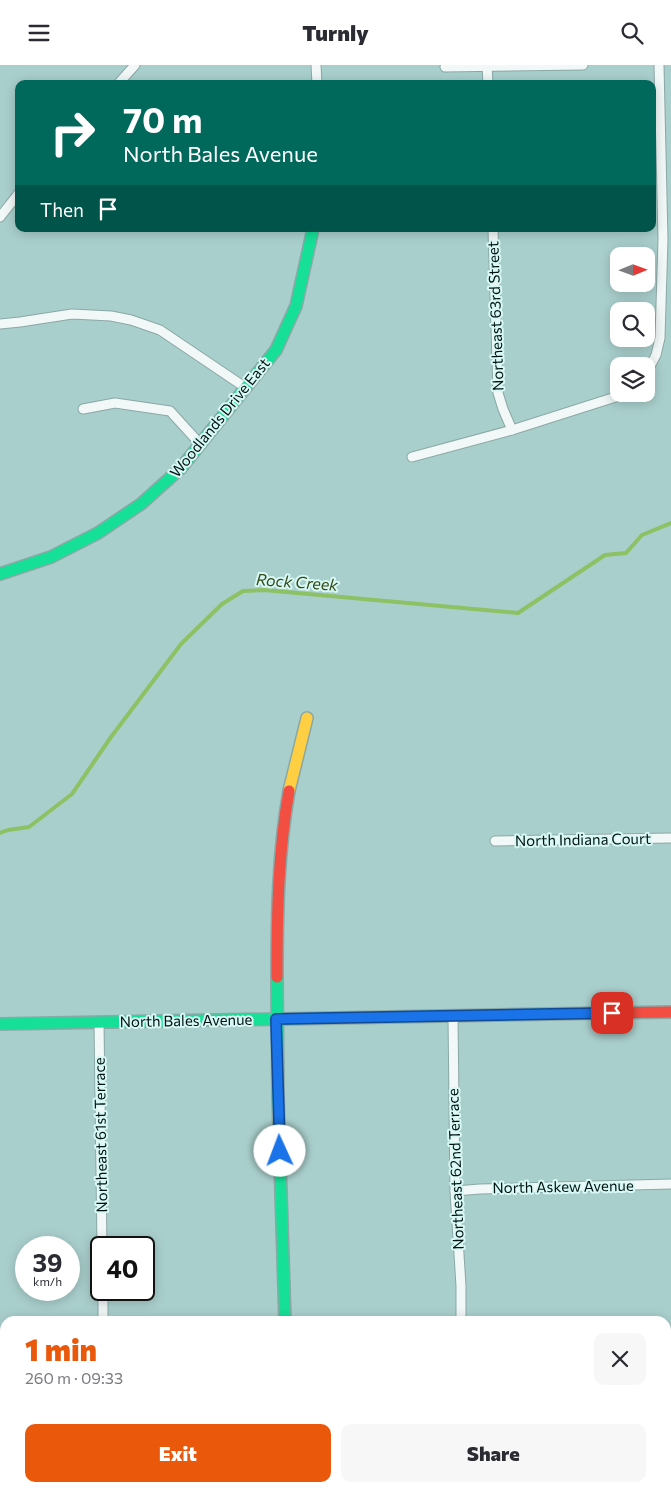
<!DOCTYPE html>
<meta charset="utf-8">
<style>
:root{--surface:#fff;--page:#f7f7f7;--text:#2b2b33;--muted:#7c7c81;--accent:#ea580c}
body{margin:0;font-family:Commissioner,sans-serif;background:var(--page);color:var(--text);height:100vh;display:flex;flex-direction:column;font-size:19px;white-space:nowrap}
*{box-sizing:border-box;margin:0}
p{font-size:16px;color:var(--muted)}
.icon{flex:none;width:28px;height:28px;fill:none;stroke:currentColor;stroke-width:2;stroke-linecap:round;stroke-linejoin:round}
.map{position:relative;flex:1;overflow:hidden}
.side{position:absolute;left:0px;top:1251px;width:671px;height:176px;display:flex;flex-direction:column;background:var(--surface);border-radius:15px 15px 0 0;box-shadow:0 2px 12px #0003}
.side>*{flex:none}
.top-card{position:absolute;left:15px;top:15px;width:641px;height:152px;border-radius:10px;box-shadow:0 2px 12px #0003;background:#00695c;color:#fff;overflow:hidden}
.needle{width:32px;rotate:89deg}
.controls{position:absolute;left:610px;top:182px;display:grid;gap:10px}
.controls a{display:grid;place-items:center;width:45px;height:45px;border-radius:10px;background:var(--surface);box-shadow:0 2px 12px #0003;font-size:25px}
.speed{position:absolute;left:15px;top:1171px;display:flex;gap:10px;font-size:25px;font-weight:700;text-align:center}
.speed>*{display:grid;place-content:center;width:65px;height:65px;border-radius:50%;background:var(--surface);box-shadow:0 2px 12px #0003;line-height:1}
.speed small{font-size:12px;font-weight:400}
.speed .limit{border:2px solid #111;border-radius:8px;background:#fff;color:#111}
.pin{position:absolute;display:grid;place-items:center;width:42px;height:42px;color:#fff;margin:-21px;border-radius:10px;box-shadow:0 2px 8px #0006}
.me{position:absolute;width:55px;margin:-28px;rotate:358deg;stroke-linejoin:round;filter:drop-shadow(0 0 4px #0008)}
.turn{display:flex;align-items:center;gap:18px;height:105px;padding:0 25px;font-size:22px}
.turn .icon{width:65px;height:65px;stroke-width:2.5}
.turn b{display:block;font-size:35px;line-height:42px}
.then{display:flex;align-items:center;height:48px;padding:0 25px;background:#0003;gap:10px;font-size:19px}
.round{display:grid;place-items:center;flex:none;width:52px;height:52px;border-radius:10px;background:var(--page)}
.overview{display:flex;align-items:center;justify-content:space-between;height:85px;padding:0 25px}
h1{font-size:30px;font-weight:800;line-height:38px;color:var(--accent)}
.primary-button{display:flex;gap:10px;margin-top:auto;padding:10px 25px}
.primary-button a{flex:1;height:58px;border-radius:10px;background:var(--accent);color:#fff;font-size:20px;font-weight:800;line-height:58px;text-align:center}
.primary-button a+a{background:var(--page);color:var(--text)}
header{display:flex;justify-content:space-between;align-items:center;height:65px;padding:0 25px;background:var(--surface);font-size:22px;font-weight:800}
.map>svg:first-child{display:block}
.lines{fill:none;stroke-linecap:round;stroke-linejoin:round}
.stream{stroke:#8ec164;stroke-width:4}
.street-casing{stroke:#8aa8a6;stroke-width:11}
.fast-casing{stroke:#8aa8a6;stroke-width:14}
.slow-casing{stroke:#8aa8a6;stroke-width:14}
.jam-casing{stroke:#8aa8a6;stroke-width:14}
.street{stroke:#f2f8f7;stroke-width:9}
.fast{stroke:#16e098;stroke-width:11}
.slow{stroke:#ffcf43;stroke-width:11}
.jam{stroke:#f24e42;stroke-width:11}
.route-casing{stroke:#114b97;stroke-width:12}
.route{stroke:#1a73e8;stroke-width:9}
.labels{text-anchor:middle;stroke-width:4;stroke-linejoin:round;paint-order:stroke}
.street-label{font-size:15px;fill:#001312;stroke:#d7f8f5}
.water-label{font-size:16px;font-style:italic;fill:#334917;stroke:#d7f8f5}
</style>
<header><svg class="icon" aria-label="menu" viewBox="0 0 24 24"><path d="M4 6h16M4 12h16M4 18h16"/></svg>Turnly<svg class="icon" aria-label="search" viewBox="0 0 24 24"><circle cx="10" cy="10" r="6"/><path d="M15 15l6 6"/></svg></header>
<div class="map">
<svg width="671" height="1427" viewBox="0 0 671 1427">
<rect width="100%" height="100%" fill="#a9cfcc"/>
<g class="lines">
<path class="stream" d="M0 768 8 765 29 762 72 729 111 672 181 579 222 539 243 526 264 525 518 548 605 490 626 488 642 470 671 458"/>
<defs>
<g id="street">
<path d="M316 0 317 19"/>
<path d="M487 0 488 19"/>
<path d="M445 2 583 0"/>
<path d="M118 19 135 0"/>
<path d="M0 152 19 128"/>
<path d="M493 164 498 328 503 344 512 365"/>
<path d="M0 259 20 257 72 249 111 251 131 255 160 265 246 323"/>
<path d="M646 309 656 290 660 273 663 174 659 0"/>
<path d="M83 344 115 338 170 346 201 380"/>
<path d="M412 392 512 365 625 329"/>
<path d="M495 776 671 773"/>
<path d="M453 951 455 1126 461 1221V1256"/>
<path d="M99 957 102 1182"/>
<path d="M455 1126 480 1124 671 1119"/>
<path d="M103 1225V1256"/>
<path d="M0 1284 5 1285"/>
<path d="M666 1302H671"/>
<path d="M634 1422V1427"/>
<path d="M283 1427V1422"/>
<path d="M462 1427V1422"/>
</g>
<g id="fast">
<path d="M0 509 51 492 98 468 141 439 181 403 276 285 296 241 313 164"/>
<path d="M277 912 278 1032 285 1256"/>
<path d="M0 959 605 948"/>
</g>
<path id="slow" d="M289 726 307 653"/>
<g id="jam">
<path d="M277 912C277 850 278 787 289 726"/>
<path d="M605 948 671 947"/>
</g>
</defs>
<use href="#street" class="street-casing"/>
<use href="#fast" class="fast-casing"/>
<use href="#slow" class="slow-casing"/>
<use href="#jam" class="jam-casing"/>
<use href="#street" class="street"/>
<use href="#fast" class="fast"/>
<use href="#slow" class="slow"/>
<use href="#jam" class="jam"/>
</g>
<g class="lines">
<defs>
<path id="route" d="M280 1086 276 954 612 948"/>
</defs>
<use href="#route" class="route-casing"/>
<use href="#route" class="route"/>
</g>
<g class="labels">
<g class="street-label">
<text transform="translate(496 251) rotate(-92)" y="5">Northeast 63rd Street</text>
<text transform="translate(220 353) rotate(-51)" y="5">Woodlands Drive East</text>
<text transform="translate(583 775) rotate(-1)" y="5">North Indiana Court</text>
<text transform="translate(186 956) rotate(-1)" y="5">North Bales Avenue</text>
<text transform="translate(101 1070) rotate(-91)" y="5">Northeast 61st Terrace</text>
<text transform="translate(456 1104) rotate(-92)" y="5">Northeast 62nd Terrace</text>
<text transform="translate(563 1122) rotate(-1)" y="5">North Askew Avenue</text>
</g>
<g class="water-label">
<text transform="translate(297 517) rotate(4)" y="6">Rock Creek</text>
</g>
</g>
</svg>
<div class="controls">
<a><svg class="needle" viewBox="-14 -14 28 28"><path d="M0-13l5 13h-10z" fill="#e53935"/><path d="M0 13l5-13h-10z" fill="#7c7c81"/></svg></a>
<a><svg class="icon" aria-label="search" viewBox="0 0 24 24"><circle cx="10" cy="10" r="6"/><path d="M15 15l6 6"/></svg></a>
<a><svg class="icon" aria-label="layers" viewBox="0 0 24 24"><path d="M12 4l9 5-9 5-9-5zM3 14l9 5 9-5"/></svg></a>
</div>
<div class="speed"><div>39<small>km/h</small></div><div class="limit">40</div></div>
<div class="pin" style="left:612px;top:948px;background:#d93025"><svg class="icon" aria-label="arrive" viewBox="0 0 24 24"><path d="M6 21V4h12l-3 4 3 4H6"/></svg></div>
<svg class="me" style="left:280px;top:1086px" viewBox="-20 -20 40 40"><circle r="19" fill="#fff"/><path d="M0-13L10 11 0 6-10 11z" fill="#1a73e8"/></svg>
<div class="top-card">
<div class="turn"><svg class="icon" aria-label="right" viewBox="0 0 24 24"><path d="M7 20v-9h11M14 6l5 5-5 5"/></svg><div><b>70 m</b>North Bales Avenue</div></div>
<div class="then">Then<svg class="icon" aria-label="arrive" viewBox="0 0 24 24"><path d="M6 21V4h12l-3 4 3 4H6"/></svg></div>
</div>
<section class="side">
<div class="overview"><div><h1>1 min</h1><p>260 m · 09:33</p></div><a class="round"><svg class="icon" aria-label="close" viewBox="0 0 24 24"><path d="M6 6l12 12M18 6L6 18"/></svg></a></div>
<div class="primary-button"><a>Exit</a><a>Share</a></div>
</section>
</div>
